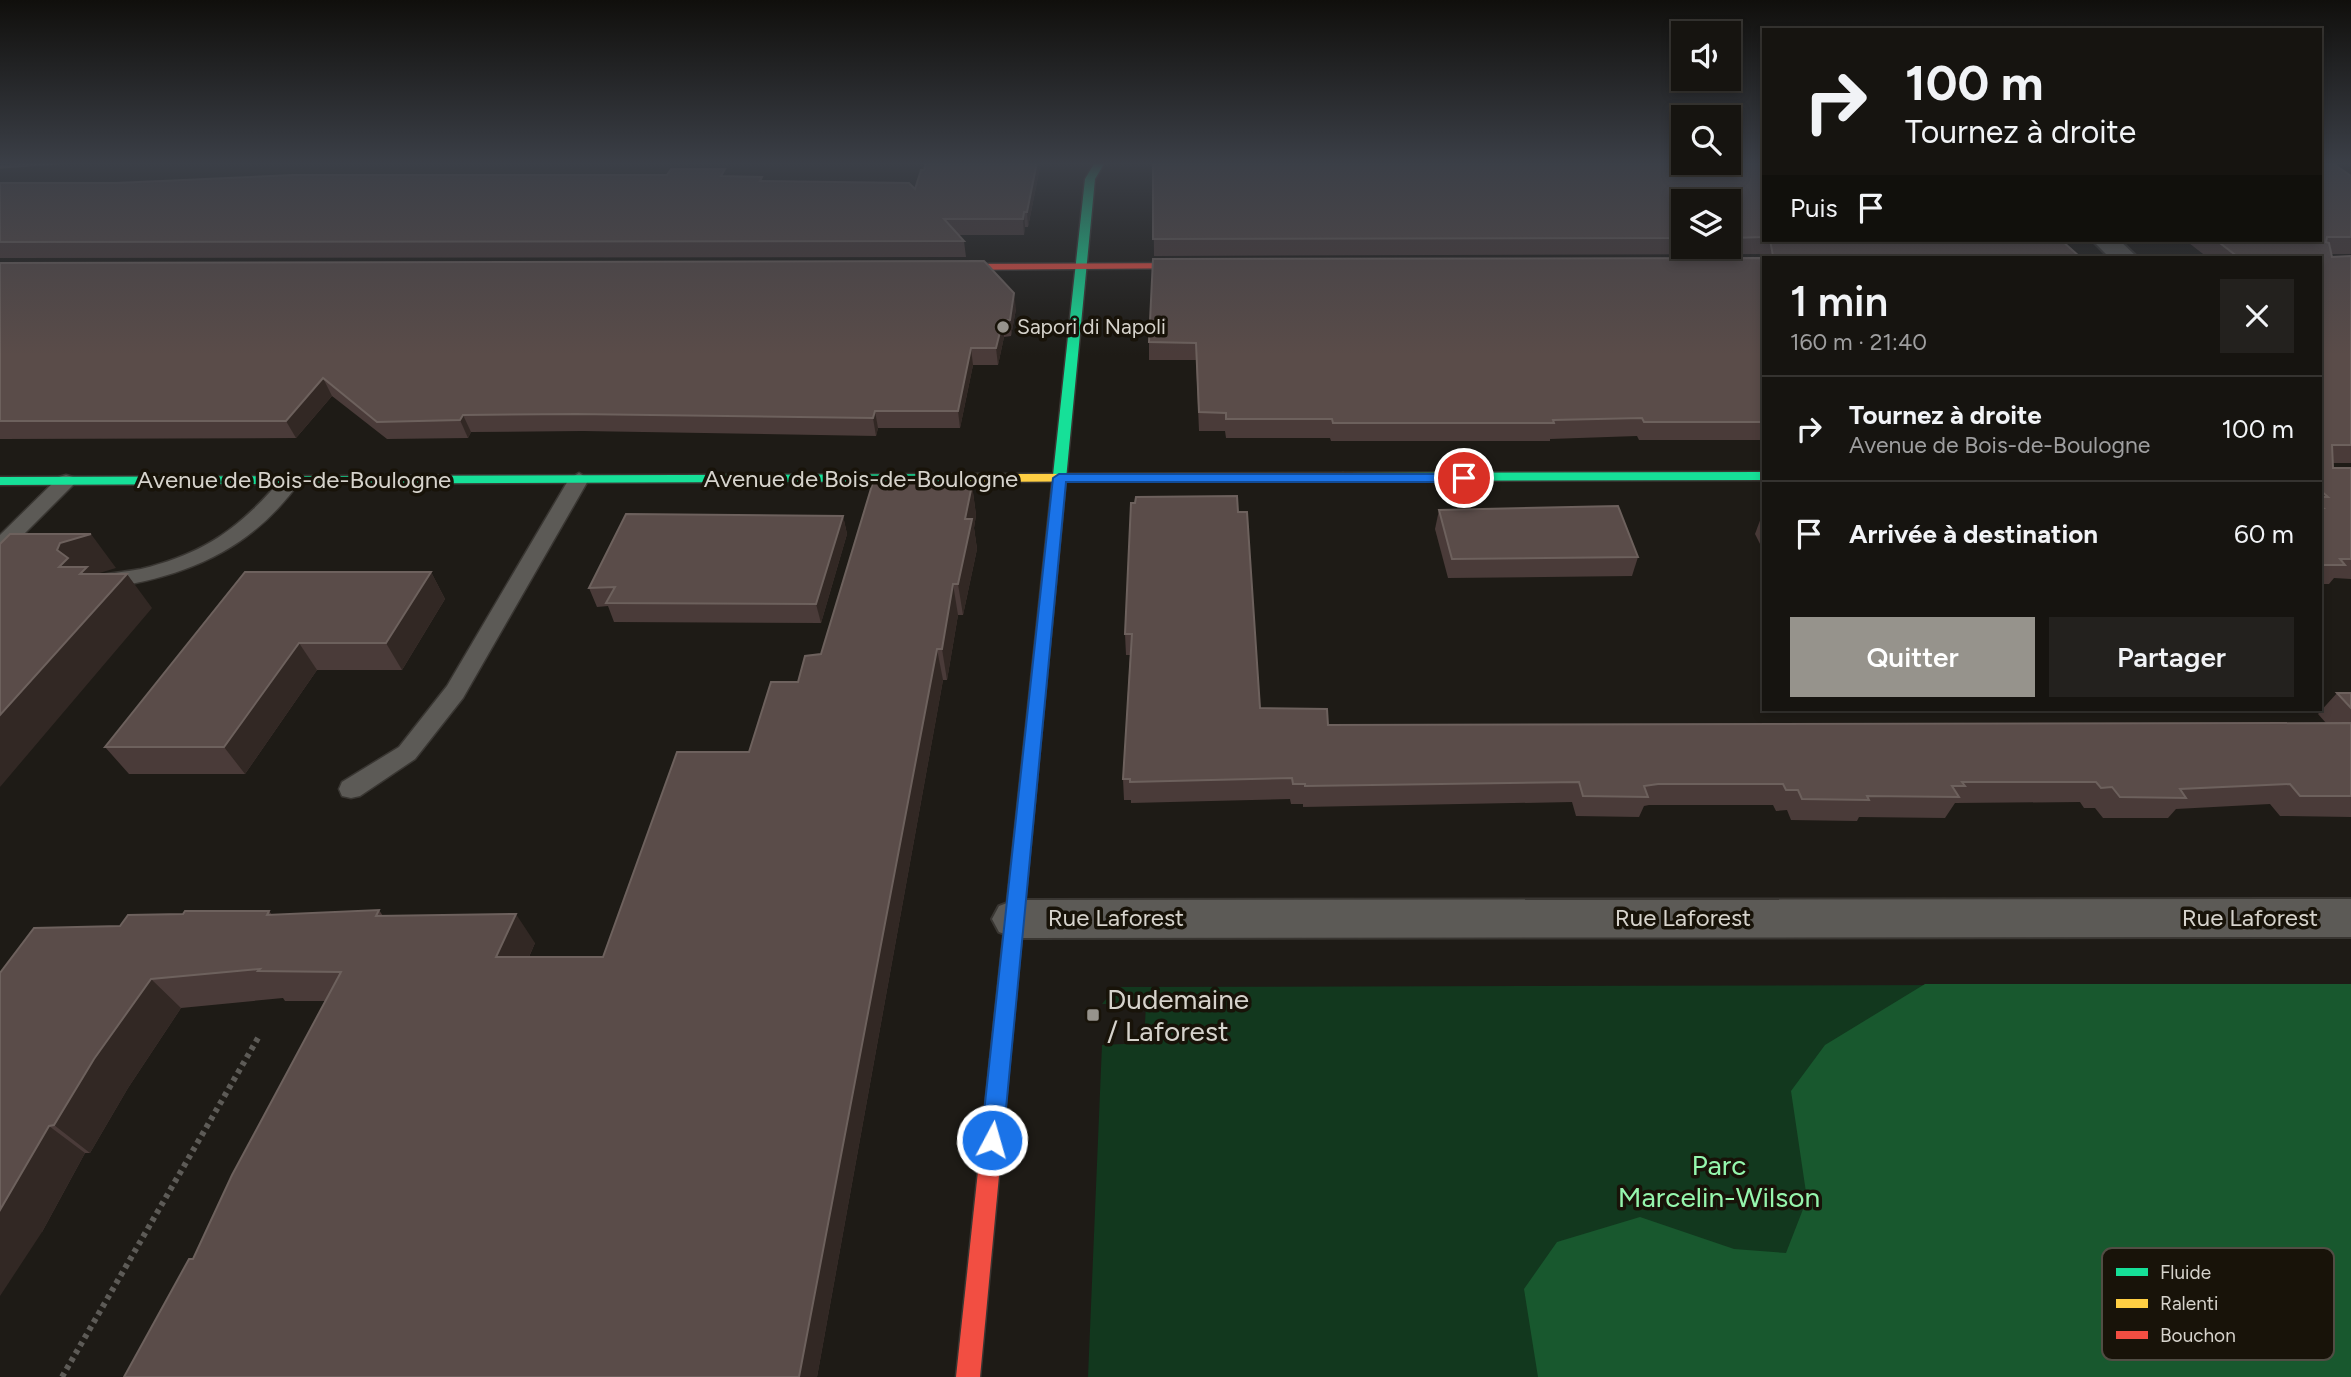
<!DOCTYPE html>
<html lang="fr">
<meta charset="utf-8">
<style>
:root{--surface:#161410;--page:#23211e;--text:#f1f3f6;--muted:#9e9e9f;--line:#353330;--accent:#96938c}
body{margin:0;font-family:Figtree,sans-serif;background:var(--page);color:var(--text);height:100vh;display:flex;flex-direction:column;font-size:26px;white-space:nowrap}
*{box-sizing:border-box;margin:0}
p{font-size:23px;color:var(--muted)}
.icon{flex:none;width:38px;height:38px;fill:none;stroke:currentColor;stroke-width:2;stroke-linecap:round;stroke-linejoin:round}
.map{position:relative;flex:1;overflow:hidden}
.sheet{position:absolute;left:1762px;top:256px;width:560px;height:455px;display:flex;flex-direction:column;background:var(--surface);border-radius:0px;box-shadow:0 4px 10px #0003,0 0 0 2px var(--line)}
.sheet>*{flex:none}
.guide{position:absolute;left:1762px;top:28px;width:560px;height:214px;border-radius:0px;box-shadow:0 4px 10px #0003,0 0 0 2px var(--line);background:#161410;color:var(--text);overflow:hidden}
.tools{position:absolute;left:1671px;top:21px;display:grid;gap:14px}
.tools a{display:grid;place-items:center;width:70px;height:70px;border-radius:0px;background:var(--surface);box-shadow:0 4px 10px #0003,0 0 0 2px var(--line);font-size:35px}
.pin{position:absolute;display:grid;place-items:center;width:60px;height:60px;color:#fff;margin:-30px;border:4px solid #fff;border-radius:50%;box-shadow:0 2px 7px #0007}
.me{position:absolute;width:77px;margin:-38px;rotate:6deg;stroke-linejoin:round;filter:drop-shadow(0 0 5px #0008)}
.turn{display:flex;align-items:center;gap:24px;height:147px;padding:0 28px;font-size:32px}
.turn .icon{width:91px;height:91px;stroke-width:2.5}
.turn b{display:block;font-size:49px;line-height:60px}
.then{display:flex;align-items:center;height:66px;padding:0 28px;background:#0003;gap:14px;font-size:26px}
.round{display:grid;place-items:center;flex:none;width:74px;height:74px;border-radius:0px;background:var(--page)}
.headline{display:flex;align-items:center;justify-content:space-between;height:119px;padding:0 28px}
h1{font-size:42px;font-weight:600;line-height:52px}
.action{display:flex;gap:14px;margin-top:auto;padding:14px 28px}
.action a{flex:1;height:80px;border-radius:0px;background:var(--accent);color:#fff;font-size:28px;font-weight:600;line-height:80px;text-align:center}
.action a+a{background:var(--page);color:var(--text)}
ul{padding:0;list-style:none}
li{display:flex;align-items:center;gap:21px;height:105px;padding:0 28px;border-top:2px solid var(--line)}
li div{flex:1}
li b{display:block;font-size:26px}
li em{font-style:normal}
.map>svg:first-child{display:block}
.green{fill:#12381e}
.forest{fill:#18582e}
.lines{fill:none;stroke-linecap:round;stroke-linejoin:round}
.lane-casing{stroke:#393632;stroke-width:3}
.street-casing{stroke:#393632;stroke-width:4}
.fast-casing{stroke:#393632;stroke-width:3}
.slow-casing{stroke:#393632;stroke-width:3}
.jam-casing{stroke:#393632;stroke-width:3}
.path{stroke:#5d5b57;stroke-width:6;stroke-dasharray:4.5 4.5;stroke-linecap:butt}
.lane{fill:#5c5a56;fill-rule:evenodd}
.street{fill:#5c5a56;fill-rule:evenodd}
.fast{fill:#16e098;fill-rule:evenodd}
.slow{fill:#ffcf43;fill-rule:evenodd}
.jam{fill:#f24e42;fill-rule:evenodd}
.rail{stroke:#5a5753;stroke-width:3.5}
.wall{fill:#4a3b39;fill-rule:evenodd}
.shaded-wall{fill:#322824}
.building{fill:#5a4c49;stroke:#6d615d;stroke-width:2}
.route{fill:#1a73e8;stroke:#114b97;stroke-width:2}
.poi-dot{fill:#96938c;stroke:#181309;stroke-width:2.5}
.labels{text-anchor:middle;stroke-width:7;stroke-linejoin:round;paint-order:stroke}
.far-poi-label{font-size:21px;fill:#d6d3cc;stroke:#181309;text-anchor:start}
.street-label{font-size:24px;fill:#d6d3cc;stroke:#181309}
.near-poi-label{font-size:28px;fill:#d6d3cc;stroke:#181309;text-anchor:start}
.near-park-label{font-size:28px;fill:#95f6ad;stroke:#181309}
.key{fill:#181309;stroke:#514d44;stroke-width:2}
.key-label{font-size:19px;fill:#d6d3cc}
</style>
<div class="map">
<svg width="2351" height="1377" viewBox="0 0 2351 1377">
<rect width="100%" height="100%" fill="#1e1b16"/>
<path class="green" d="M2351 984V1377H1088L1102 1045 1144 1043 1146 1004H1102L1111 993 1122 987Z"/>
<path class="forest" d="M1925 984H2351V1377H1538L1524 1289 1557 1242 1640 1217 1734 1249 1786 1253 1807 1199 1791 1091 1825 1045Z"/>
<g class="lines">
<defs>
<g id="lane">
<path d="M579 473 589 479 463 698 415 759 360 796 351 798 342 796 339 789 342 782 399 747 447 686 569 479Z"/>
<path d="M291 474 301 480C251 551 184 578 100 589L90 582 93 577C108 573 125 572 141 569 207 553 242 526 284 476Z"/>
<path d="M66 475 73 477 76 481 73 485 7 551 0 553V535L59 477Z"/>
</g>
<g id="street">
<path d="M2092 240H2119L2137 257H2109Z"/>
<path d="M2351 899V937L1015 938 999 932 992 919 999 906 1015 900Z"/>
</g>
<g id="fast">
<path d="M1095 162 1104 164 1095 179 1010 1059 1007 1066 1000 1068 993 1066 990 1059 1085 179Z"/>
<path d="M1764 472V480L1343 481 1336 477 1343 473Z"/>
<path d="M973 474 978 475V481L0 485V477Z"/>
</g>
<path id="slow" d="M1343 473 1350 477 1348 480 973 482 966 478 973 474Z"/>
<g id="jam">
<path d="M1205 263 1210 266 1209 268 937 270 932 267 937 264Z"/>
<path d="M1000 1050 1007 1052 1010 1059 980 1377H956L990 1059 993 1052Z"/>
</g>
</defs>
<use href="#lane" class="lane-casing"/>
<use href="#street" class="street-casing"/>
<use href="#fast" class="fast-casing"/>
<use href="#slow" class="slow-casing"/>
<use href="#jam" class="jam-casing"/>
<path class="path" d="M62 1377 258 1038"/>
<use href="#lane" class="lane"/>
<use href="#street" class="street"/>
<use href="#fast" class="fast"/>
<use href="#slow" class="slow"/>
<use href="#jam" class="jam"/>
<path class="rail" d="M0 167 67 162"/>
</g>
<g class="wall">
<path d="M948 162H1041L1028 227H1025L1024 235H959L964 241 966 257 0 258V183H116L727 176 763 181 915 189 924 170Z"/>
<path d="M1153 162H1764V240H2061L2080 257H1764V254L1154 256ZM1684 201H1729V247H1684Z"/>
<path d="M2351 176V254H2331L2332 257 2351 256V463H2333V468H2351V579L2334 578 2329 584H2320V257H2207L2185 240H2320Z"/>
<path d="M1764 258V440H1639L1637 436 1550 439V441H1331L1330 438H1226L1225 431H1199L1196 360H1149V342Z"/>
<path d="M0 263 1016 309 1011 336 1004 337 998 365H973L960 428H878L876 436 583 431 471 432 468 438 387 439 332 396 296 438 0 439Z"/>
<path d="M972 485 976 515 974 528 977 549 963 615H958L947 680H943L817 1377H124L193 1259 326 1001H285L283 998 181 1008 128 1088 90 1153H85L42 1232 0 973 120 926 183 914 269 911 272 915 379 910 383 916 535 943 529 957H603L798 682 821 654Z"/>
<path d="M1439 510 1638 557 1632 576 1448 578 1435 529Z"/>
<path d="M1238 512 1260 708 1328 725 2326 723 2318 714 2337 693H2351V817L2280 816 2270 804 2176 809 2168 818H2103L2095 808H2084L2080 802 1955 803 1945 818 1859 817 1857 821 1791 820 1787 810 1776 811 1773 805H1649L1644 806 1639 817 1576 816 1572 802 1303 807V804H1291L1290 799 1131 803V800H1124L1123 779 1130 655H1126L1125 634Z"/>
<path d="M1762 515H1764V552L1755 534Z"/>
<path d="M843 516 847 534 821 623 614 622 608 606 597 607 589 588Z"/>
<path d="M431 572 445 599 402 670H317L245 774H129L105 747Z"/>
</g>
<g class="shaded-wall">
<path d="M1037 162H1041L1028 227 1027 212Z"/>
<path d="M1024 212 1025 227 1024 235 1023 219Z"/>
<path d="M1014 293 1016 309 1011 336 1010 320Z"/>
<path d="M1003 320 1004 337 998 365 996 348Z"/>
<path d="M971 348 973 365 960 428 958 411Z"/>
<path d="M323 378 332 396 296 438 286 421Z"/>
<path d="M875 411 878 428 876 436 873 418Z"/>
<path d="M463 415 471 432 468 438 460 420Z"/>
<path d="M972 485 976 515 974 528 977 549 963 615 958 584 965 519Z"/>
<path d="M843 516 847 534 821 623 816 604Z"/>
<path d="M91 534 116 568 93 575 127 574 152 608 0 787V715L59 567 57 550 60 543Z"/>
<path d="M431 572 445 599 402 670 386 643Z"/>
<path d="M953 584 958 615 947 680 942 649Z"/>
<path d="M299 643 317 670 245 774 224 747Z"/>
<path d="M937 649 943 680 817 1377H799Z"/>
<path d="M516 914 535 943 516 986 496 957Z"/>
<path d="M151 979 181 1008 128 1088 90 1153 54 1125 94 1059Z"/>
<path d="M49 1126 85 1153 42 1232 0 1296V1210Z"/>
</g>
<g class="building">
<path d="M948 162H1037L1027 212H1024L1023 219H944L964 241 0 242V183H116L293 175H667L671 169H725L721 176 762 177 760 181 909 183 915 189 921 170H924L926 163Z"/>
<path d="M1153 162H1764V237L1729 238V201H1684V238L1153 239Z"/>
<path d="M2320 162H2331L2351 176V237H2327L2326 242 2329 243 2332 257 2351 256V445H2332L2333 468H2351V559H2340L2345 565H2320V508H2323L2320 506V497H2328L2320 490V257H2238L2216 240H2320Z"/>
<path d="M1770 240H2061L2080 257H1771L1773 256Z"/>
<path d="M1764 258V422H1644L1642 418 1553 420 1554 423H1333L1332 419H1226V413L1199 412 1196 343 1149 342 1153 259Z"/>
<path d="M984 261 1014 293 1010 320H1003L996 348H971L958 411H875L873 418 576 414 463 415 460 420 377 422 323 378 286 421H0V263Z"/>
<path d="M873 482 972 485 965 519H972L958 584H953L942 649H937L799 1377H124L189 1259H193L232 1175 341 972 258 971 260 969 151 979 94 1059 54 1125 49 1126 0 1210V973L34 928 120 926 128 915 183 914 185 911H269L267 915 379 910 376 916 516 914 496 957H603L677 752H749L771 682H798L805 656 821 654Z"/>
<path d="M1237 496 1238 512H1247L1260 708 1327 709 1328 725 2351 723V796H2300L2290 784 2180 789 2186 798 2120 797 2112 787 2101 788 2096 782H1962L1965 786H1952L1959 797 1867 796 1869 800 1802 799 1798 790H1786L1783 784H1658L1644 786 1648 797 1583 796 1579 782 1305 786V784H1293L1292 778 1130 782V779H1123L1132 634H1125L1131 503H1135L1136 497Z"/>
<path d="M1618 506 1638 557 1452 559 1439 510Z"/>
<path d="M626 514 843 516 816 604 606 603 615 587 589 588Z"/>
<path d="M10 534H91L60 543 57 550 68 558 59 567H87L80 574H127L0 715V544Z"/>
<path d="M245 572H431L386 643H299L224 747H105Z"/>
<path d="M2337 693H2351V708Z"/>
</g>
<linearGradient id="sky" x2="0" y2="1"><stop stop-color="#100f0c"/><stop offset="0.46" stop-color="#3b3f47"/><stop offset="1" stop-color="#3b3f47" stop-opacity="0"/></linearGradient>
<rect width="2351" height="355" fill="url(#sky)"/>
<path class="route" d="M1059 474H1464L1470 478 1464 482H1066L1003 1140 1000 1147 992 1150 984 1147 981 1140 1053 478Z"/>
<g class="poi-dot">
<circle cx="1003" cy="327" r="7"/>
<rect x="1086" y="1008" width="14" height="14" rx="3.5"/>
</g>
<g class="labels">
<g class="far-poi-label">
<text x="1017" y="334">Sapori di Napoli</text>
</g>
<g class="street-label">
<text x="861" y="487">Avenue de Bois-de-Boulogne</text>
<text x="294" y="488">Avenue de Bois-de-Boulogne</text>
<text x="1116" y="926">Rue Laforest</text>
<text x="1683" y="926">Rue Laforest</text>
<text x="2250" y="926">Rue Laforest</text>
</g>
<g class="near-poi-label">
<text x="1107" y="1009">Dudemaine<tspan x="1107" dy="32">/ Laforest</tspan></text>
</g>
<g class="near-park-label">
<text x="1719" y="1175">Parc<tspan x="1719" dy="32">Marcelin-Wilson</tspan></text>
</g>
</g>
<rect x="2102" y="1248" width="232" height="112" rx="10" class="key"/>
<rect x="2116" y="1268" width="32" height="8" fill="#16e098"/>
<rect x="2116" y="1299" width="32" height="9" fill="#ffcf43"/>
<rect x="2116" y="1331" width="32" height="8" fill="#f24e42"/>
<g class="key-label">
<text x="2160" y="1279">Fluide</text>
<text x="2160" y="1310">Ralenti</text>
<text x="2160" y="1342">Bouchon</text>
</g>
</svg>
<div class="tools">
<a><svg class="icon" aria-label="sound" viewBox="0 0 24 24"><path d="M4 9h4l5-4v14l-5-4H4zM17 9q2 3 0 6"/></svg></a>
<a><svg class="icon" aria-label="search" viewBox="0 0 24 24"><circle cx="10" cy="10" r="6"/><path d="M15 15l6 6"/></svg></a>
<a><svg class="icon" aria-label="layers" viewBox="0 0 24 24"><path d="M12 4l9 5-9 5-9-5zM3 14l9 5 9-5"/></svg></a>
</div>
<div class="pin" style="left:1464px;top:478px;background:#d93025"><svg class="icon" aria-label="arrive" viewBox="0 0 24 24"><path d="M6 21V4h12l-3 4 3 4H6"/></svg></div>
<svg class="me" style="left:992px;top:1140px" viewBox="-20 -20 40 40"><circle r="17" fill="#1a73e8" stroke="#fff" stroke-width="3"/><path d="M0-11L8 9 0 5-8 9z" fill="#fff"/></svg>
<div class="guide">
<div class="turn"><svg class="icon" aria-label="right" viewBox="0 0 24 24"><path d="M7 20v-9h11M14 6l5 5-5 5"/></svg><div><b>100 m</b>Tournez à droite</div></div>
<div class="then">Puis<svg class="icon" aria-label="arrive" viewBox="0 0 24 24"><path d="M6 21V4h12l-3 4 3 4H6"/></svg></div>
</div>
<section class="sheet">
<div class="headline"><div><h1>1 min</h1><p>160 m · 21:40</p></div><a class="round"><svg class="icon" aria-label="close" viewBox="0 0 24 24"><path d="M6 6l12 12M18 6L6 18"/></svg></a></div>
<ul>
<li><svg class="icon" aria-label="right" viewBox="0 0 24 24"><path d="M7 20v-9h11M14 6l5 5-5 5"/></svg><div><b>Tournez à droite</b><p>Avenue de Bois-de-Boulogne</p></div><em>100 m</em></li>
<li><svg class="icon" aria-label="arrive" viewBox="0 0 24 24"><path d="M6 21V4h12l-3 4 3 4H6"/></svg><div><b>Arrivée à destination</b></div><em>60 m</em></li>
</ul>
<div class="action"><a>Quitter</a><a>Partager</a></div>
</section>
</div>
